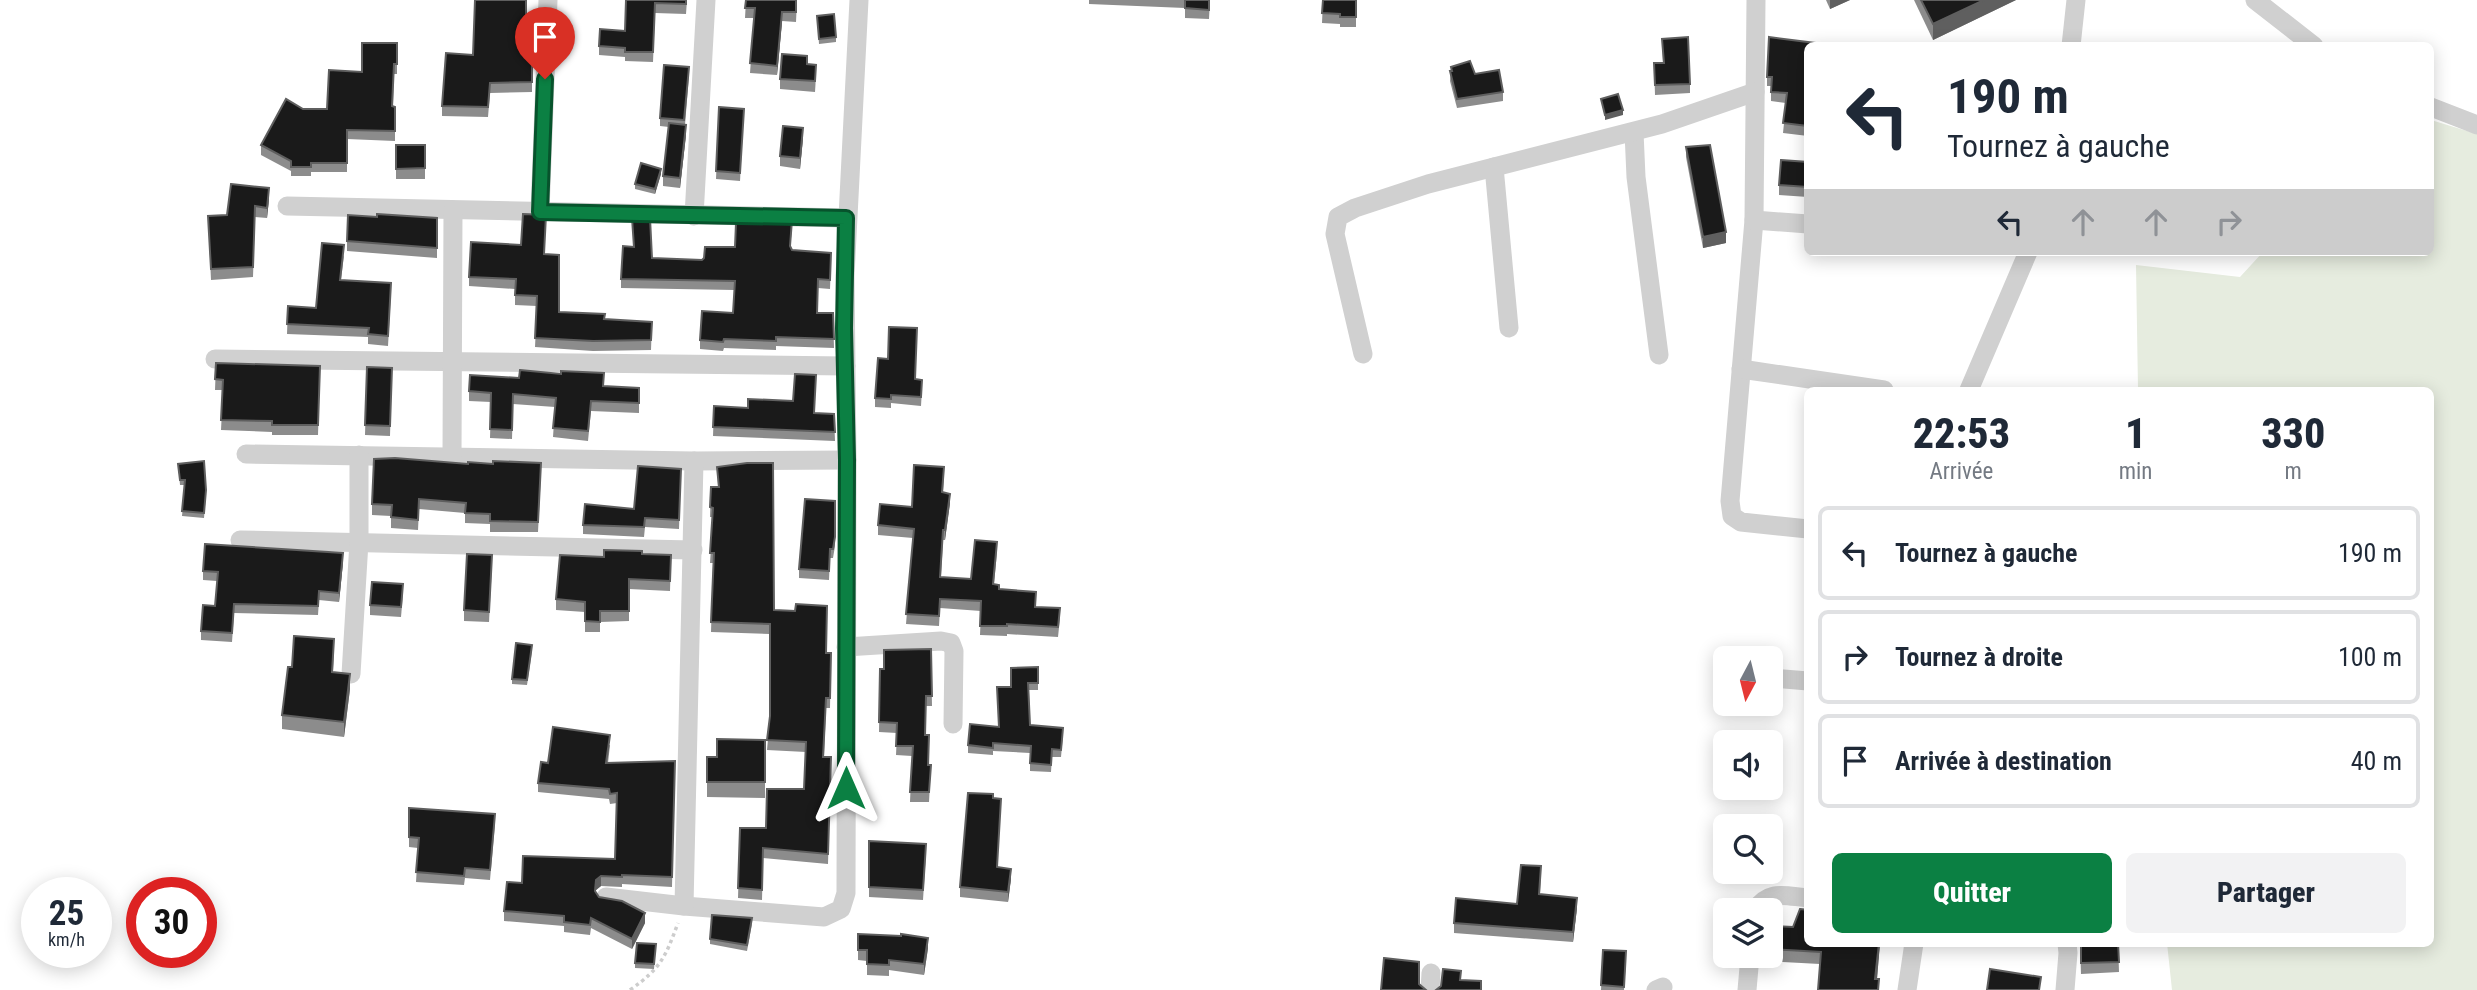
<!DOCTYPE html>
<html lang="fr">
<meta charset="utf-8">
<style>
:root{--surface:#fff;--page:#f2f2f3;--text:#1f2937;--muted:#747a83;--line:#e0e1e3;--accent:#0b8043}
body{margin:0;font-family:"Roboto Condensed",sans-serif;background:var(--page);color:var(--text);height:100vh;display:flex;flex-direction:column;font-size:26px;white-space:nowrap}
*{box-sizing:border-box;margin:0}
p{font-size:23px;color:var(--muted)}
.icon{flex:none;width:38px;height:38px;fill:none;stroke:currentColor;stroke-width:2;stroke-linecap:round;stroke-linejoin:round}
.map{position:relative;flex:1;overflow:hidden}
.details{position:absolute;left:1804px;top:387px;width:630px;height:560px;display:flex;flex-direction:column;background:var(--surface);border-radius:10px;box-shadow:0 4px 18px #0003}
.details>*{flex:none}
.guide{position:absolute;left:1804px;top:42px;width:630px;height:214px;border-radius:10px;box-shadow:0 4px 18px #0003;background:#fff;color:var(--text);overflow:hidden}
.needle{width:46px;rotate:187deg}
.buttons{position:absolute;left:1713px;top:646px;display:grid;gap:14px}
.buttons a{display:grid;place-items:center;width:70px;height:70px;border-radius:10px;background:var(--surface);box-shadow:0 4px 18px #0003;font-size:35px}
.speed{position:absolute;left:21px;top:877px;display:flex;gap:14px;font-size:35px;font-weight:700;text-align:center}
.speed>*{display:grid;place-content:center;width:91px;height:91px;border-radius:50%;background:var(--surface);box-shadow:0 4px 18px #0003;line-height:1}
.speed small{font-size:18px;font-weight:400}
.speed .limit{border:10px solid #d22;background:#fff;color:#111}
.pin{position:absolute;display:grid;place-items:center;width:60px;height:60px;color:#fff;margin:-72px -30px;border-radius:50% 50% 50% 0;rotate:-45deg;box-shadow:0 0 7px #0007}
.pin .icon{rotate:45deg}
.me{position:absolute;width:77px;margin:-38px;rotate:0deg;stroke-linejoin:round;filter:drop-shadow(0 0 5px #0008)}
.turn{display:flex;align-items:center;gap:24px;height:147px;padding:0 28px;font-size:32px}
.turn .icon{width:91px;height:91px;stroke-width:2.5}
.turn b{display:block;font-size:49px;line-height:60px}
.lanes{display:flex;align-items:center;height:66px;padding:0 28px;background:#0003;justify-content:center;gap:35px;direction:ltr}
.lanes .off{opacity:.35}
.eta{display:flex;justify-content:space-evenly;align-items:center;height:119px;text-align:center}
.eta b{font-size:42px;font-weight:800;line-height:49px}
.button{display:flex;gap:14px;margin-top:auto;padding:14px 28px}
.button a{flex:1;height:80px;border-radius:10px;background:var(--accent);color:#fff;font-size:28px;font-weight:800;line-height:80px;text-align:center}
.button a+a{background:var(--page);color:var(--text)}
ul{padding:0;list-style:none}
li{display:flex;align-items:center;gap:21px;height:94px;margin:0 14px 10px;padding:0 14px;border:4px solid var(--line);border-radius:10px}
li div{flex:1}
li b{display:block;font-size:26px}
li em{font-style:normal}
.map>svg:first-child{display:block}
.green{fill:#e6ecdf}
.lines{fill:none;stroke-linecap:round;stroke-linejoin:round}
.path{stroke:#cdcdcd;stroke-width:3.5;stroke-dasharray:3.5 3.5;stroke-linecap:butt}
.minor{stroke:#d0d0d0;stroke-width:19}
.wall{fill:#8c8c8c}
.shaded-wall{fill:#5f5f5f}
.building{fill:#1a1a1a;stroke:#5f5f5f;stroke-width:2}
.route-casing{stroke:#07532c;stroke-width:18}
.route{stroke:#0b8043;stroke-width:12}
</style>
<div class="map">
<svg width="2477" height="990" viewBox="0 0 2477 990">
<rect width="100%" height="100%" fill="#fff"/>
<path class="green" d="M2431 120 2477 134V990H2172L2167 943H2431V390H2138L2136 265 2240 277 2263 252H2431Z"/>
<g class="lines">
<path class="path" d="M630 990C661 968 665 958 678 923"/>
<g class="minor">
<path d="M1756 0 1754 220 1730 501 1732 516 1741 522 1808 529"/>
<path d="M2255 0 2314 46"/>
<path d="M2071 46 2076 0"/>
<path d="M2431 107 2477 125"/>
<path d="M1634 132 1636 177 1659 355"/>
<path d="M1494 167 1509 328"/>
<path d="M287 206 847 218"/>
<path d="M540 212 548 0"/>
<path d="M694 216 706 0"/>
<path d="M1754 220 1808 224"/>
<path d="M1363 354 1335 234 1338 217 1355 208 1428 184 1662 124 1755 92"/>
<path d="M215 359 846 366"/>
<path d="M1741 369 1884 390"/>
<path d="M1969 390 2028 252"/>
<path d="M246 454 694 461 847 460"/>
<path d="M452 456 453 210"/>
<path d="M240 540 693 550"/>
<path d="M846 647 941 641 951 643 954 651 953 724"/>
<path d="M351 674 359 542V455"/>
<path d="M1771 678 1808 681"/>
<path d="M606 897 684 906 824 917 841 909 846 893 847 460 845 276 859 0"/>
<path d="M684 906 694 461"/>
<path d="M1755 910C1770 889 1785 896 1808 898"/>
<path d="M1430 990 1431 973"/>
<path d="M1656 990 1663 987"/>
<path d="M1747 990 1750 956"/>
<path d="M1907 990 1914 943"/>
<path d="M2065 990 2068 953 2067 943"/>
</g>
</g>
<g class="wall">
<path d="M626 0H687L686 14 655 13 653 62 625 61V57L599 55V46L625 31Z"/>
<path d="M746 0H797L796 22 782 21 777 75 750 73 754 18H745Z"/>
<path d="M1089 0H1210L1209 19 1185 18V8L1089 4Z"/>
<path d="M1323 0H1356V27H1340V24L1322 23Z"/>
<path d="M1826 0H1850L1830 9Z"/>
<path d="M1914 0H2016L1933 40Z"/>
<path d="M817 16 836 37V42L819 44Z"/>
<path d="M532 19V92L490 93 488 117 442 116V106L473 55 526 20Z"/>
<path d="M1662 39 1690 84V93L1655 95 1654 63H1663Z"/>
<path d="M397 43V74H394L393 106 395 107V141L347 139V172H311V176H291V171L261 155V145L303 109H327L362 72Z"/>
<path d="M1808 46V136L1783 133 1786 103 1771 101V86H1767V77Z"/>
<path d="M807 64 816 75 815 92 780 89V79Z"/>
<path d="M1451 67 1475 74 1503 92V101L1457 108 1450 81Z"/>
<path d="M689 75 685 125 686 135 680 188 663 186V176L669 127 660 126V118Z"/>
<path d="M719 107 744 109 740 181 716 179Z"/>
<path d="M803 138 800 169 780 166V156Z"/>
<rect x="396" y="145" width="29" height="34"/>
<path d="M1686 147 1726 243 1703 248 1686 157Z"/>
<path d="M1808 162V197L1779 195V185Z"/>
<path d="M661 174 655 194 635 189V184Z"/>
<path d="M269 199 267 218 255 217 253 277 211 280 208 216 227 215Z"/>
<path d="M377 217 437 218V258L347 251V241Z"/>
<path d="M792 229 790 248 792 250 831 262 830 289 818 288V313H833L834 348 776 346V350L724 348 723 351 700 349V340L733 313 734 290 621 288V279L652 258 702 260 735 247Z"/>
<path d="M545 254 559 312 604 319 652 322 651 350 593 351 535 347 537 306 515 305V289L469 286V277Z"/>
<path d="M344 255 341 280 391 293 388 346 368 344V337L287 334 288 306 316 308Z"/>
<path d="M216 363 320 366 318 435H272V432L221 430 223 390H215Z"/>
<path d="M367 367 392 368 390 436 365 435Z"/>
<path d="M915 380 922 389 921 406 891 403V408L875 407V398Z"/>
<path d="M604 386 639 388V413L591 411 588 441 553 437 555 407 513 404 512 439 490 438 491 402 469 401V391Z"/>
<path d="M714 406 834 414 835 441 713 436Z"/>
<path d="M178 464 206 495 204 518 182 516 185 485H180Z"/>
<path d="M717 467 774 610 826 653H831L830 708H826L824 757H831L828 864 763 858 762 900 738 898 740 828H766L804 789 806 752 767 750 770 716V634L711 632 713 563H710L713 517H710L711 487H718Z"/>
<path d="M681 469 679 529 645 527 644 537 583 534V525L634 509Z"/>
<path d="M541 473 538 532H490V524L465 523V513L419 509 418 530 391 528V516L372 515V504Z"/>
<path d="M944 477 943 493 950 503 945 540H943L941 577 971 579 997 552 994 584 999 589 1060 618 1058 637 1007 634V636L980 635 981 611 940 608 939 626 906 624 913 538 878 535V525L912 507Z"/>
<path d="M835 501V546L833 558H830L829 580 799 578V569Z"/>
<path d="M642 554 671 555 670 591 629 589V621L600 622V632H585V612L556 610V599L604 557Z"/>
<path d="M343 562 339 602 319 600 318 615 234 613 232 642 201 640V631L215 606 217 581 203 580V571Z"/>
<path d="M492 565 489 622 464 621V610Z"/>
<path d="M403 594 401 617 370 615V605Z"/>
<path d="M931 649 932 706H926L925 735 928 765H931L929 802H910L912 756 896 755 897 733 879 732 880 669H884Z"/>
<path d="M532 651 527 685 512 684V679Z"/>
<path d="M334 653 333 672 350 689 344 737 282 729V715L292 667Z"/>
<path d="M1038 667V690H1029L1030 725 1063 735 1061 757H1052L1051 772 1030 771V753L993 751V755L968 753V745L999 727 1011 687Z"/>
<path d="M765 740V798L707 797V757H717Z"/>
<path d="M610 745 608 763 675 761 672 887 622 884V887L601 886 596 890V893L599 897 645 923 632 949 591 928 590 935 564 932V926L504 921V911L522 883 615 859 617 803 610 804 609 799 538 792V783L548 763Z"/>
<path d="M409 808 495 824 490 880 465 878 464 885 416 882 418 848 409 847Z"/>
<path d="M869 841 926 854 923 900 869 897Z"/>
<path d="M998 867 1011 879 1008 902 960 897V887Z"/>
<path d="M1541 876 1540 894 1577 908 1573 942 1454 933V923L1517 904Z"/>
<path d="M752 924 747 951 710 944V939Z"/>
<path d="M1771 926 1808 943H1880L1877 979 1879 990 1820 964 1765 961V956H1771Z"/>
<path d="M2080 943H2118L2119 972 2081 974Z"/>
<path d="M656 944 654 969 635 968V963Z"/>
<path d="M928 948 924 975 889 970V976L867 975V961L858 960V950Z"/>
<path d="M1603 950 1626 962 1624 990H1601Z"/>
</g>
<g class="shaded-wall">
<path d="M1830 0H1850L1830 9Z"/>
<path d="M1984 0H2016L1933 40V24Z"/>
<path d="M782 12V21L777 75V66Z"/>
<path d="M1623 110V115L1605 120V115Z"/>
<path d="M686 125V135L680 188V178Z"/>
<path d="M803 128V138L800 169V158Z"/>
<path d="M661 169V174L655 194V189Z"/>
<path d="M269 188V199L267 218V208Z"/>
<path d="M1726 232V243L1703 248V237Z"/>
<path d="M950 494V503L945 540V530Z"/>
<path d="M343 553V562L339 602V593Z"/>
<path d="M350 674V689L344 737V722Z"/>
<path d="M1011 869V879L1008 902V892Z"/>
<path d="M601 876V886L596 890 595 901 596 880Z"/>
<path d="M1577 898V908L1573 942V932Z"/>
<path d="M645 913V923L632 949V939Z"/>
<path d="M928 938V948L924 975V964Z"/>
<path d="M1879 943H1880L1876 990 1875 979Z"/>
</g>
<g class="building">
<path d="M475 0H526V20L532 19V82L490 83 488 107 442 106 446 53 473 55Z"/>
<path d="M626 0H686V4L655 3 653 52H625V48L599 46 600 29 625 31Z"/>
<path d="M746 0H796V12H782L777 66 750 63 755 8H745Z"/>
<path d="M1185 0H1209V10L1185 8Z"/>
<path d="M1323 0H1356V17H1340V14L1322 13Z"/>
<path d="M1921 0H1984L1933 24Z"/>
<path d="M834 14 836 37 819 39 817 16Z"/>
<path d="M1688 37 1690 84 1655 85 1654 63H1664L1662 39Z"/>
<path d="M1769 37 1815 43V46H1808V126L1783 123 1787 93 1771 92 1772 77H1767Z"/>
<path d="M362 43H397V64H394L392 106 395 107V131L347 130V163H311V167H291V161L261 145 286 99 303 109H327L329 70 362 72Z"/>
<path d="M782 54 807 56V64L816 65 815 81 780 79Z"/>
<path d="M1470 61 1475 74 1499 70 1503 92 1457 99 1450 71H1452L1451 67Z"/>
<path d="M664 65 689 67 684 120 660 118Z"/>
<path d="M1618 94 1623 110 1605 115 1601 99Z"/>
<path d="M719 107 744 109 740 173 716 171Z"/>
<path d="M669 123 686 125 680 178 663 176Z"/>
<path d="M783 126 803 128 800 158 780 156Z"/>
<path d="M396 145H425V168L396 169Z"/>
<path d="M1710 145 1726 232 1703 237 1686 147Z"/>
<path d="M1781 160 1808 162V187L1779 185Z"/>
<path d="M641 163 661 169 655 189 635 184Z"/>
<path d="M231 184 269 188 267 208 255 206 253 267 211 269 208 216 227 215Z"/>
<path d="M377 214 437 218V248L347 241 348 215 377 217Z"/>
<path d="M523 214 546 215 544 254 559 255V312L605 314 604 319 652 322 651 340 593 341 535 338 537 296 515 295 516 279 469 277 471 242 521 245Z"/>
<path d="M632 218H650L652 258 702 260 704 258 705 247H735L736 223 774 224V220H792L790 246 792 250 831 253 830 280 818 279 817 313H833L834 339 776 337V341L724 339 723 342 700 340 702 311 733 313 735 281 621 279 623 246 634 247Z"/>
<path d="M322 243 344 245 340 280 391 283 388 336 368 334 369 328 287 324 288 306 316 308Z"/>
<path d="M889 327 917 328 915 379 922 380 921 397 891 395V399L875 398 878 358 888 359Z"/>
<path d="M216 363 320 366 318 425H272V421L221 420 223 380 215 379Z"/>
<path d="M367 367 392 368 390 426 365 425Z"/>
<path d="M520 370 561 374V371L604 373 603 386 639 388V403L591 401 588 431 553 428 556 398 513 394 512 430 490 429 491 393 469 391 470 375 519 378Z"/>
<path d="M795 374 816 375 814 413 834 414 835 432 713 427 714 406 748 408V399L793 401Z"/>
<path d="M395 458 468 464V462L493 464V461L541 463 538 522 490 521V514L465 513 466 503 419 499 418 520 391 517 392 505 372 504 374 459Z"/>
<path d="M204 461 206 490 204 513 182 511 185 480H180L178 464Z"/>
<path d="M747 463H773L774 610 795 611 796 604 827 606 826 653H831L830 698H826L823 757H831L828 854 763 848 762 890 738 888 740 828H766L767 789H804L806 742 767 740 770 716V624L711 622 714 553H710L713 508 710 507 711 487H719L717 467Z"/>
<path d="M914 465 944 467 942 492 950 494 945 530H943L940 577 971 579 975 540 997 542 993 584 999 585V589L1036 592 1035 607 1060 608 1058 627 1007 624V626H980L981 601 940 599 939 616 906 614 914 529 878 525 880 504 912 507Z"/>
<path d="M638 466 681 469 679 520 645 518 644 527 583 525 585 504 634 509Z"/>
<path d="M805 499 835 501V537L833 549H830L829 571 799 569Z"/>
<path d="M205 544 343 553 339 593 319 591 318 606 234 604 232 633 201 631 203 605 215 606 218 572 203 571Z"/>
<path d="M604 550 642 551V554L671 555 670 581 629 579V611H600V622L585 621V602L556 599 560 555 604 557Z"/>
<path d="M467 554 492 555 489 612 464 610Z"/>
<path d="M372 582 403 584 401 607 370 605Z"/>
<path d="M294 636 334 639 332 672 350 674 344 722 282 715 288 667H292Z"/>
<path d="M516 643 532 645 527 680 512 679Z"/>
<path d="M931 649 932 696H926L925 735H929L928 765H931L929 792H910L913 746H896L897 723 879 722 880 669H884V650Z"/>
<path d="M1038 667V683H1028L1030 725 1063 728 1061 750 1052 749 1051 765 1030 763 1031 746 993 743V748L968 745 970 724 999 727 997 687H1011V668Z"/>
<path d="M553 727 610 735 606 763 675 761 672 877 622 875V877L601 876 596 880 595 891 599 897 622 901 645 913 632 939 591 918 590 925 564 922V916L504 911 507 882 522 883 523 856 615 859 617 793 610 794 609 789 538 783 541 762 548 763Z"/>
<path d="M717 739 765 740V782H707V757H717Z"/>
<path d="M968 793 993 794V798L1001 799 997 867 1011 869 1008 892 960 887Z"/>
<path d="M409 808 495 814 490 870 465 868 464 876 416 872 419 838 409 837Z"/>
<path d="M869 841 926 844 923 890 869 887Z"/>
<path d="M1521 865 1541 866 1539 894 1577 898 1573 932 1454 923 1456 898 1517 904Z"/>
<path d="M1800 909 1808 910V943H1879L1875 979H1879L1878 990H1818L1821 952 1771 949V926L1793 927Z"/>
<path d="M712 915 752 918 747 945 710 939Z"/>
<path d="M858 934 901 936V934L928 938 924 964 889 960V965L867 964V950H858Z"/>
<path d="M637 943 656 944 654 964 635 963Z"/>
<path d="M2081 943H2118L2119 962 2081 963Z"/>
<path d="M1603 950 1626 951 1624 987 1601 985Z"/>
<path d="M1384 958 1419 962V984L1426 990H1381Z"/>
<path d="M1443 969 1461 971 1460 980 1481 981V990H1436L1441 986Z"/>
<path d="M1990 969 2041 977 2039 990H1987Z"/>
</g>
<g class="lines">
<defs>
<path id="route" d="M545 79 540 212 846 218 844 328 847 460 846 788"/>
</defs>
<use href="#route" class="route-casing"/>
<use href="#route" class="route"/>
</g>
</svg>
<div class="buttons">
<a><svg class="needle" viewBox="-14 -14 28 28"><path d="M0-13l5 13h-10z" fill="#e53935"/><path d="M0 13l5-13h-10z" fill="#747a83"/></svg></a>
<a><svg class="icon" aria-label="sound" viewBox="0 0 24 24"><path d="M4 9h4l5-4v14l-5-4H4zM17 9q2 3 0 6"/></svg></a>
<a><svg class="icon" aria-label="search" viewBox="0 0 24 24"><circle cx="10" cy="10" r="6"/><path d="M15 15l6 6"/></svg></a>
<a><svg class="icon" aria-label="layers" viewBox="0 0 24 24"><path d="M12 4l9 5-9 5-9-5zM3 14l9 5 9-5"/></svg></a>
</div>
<div class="speed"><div>25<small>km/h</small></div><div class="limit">30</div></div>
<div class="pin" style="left:545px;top:79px;background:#d93025"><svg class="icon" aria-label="arrive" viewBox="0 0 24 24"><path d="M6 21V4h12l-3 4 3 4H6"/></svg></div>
<svg class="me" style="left:846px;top:788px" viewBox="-20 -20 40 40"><path d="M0-17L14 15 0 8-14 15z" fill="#0b8043" stroke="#fff" stroke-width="4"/></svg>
<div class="guide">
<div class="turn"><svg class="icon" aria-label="left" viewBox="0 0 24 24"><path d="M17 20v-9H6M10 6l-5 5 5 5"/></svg><div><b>190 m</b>Tournez à gauche</div></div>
<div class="lanes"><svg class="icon" aria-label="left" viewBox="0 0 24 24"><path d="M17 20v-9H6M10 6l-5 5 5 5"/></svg><svg class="icon off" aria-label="ahead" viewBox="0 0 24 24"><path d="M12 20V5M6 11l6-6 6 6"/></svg><svg class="icon off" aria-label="ahead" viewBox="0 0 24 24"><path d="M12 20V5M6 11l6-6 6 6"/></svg><svg class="icon off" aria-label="right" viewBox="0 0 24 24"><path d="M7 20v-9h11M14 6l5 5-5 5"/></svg></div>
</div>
<section class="details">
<div class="eta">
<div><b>22:53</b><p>Arrivée</p></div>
<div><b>1</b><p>min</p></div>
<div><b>330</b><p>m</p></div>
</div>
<ul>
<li><svg class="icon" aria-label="left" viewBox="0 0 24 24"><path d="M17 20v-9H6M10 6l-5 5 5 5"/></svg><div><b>Tournez à gauche</b></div><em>190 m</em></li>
<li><svg class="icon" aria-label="right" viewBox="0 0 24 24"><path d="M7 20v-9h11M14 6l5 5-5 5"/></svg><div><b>Tournez à droite</b></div><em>100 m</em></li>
<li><svg class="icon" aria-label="arrive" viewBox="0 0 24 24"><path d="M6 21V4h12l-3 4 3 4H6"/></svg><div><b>Arrivée à destination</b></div><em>40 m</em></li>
</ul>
<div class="button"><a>Quitter</a><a>Partager</a></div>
</section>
</div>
